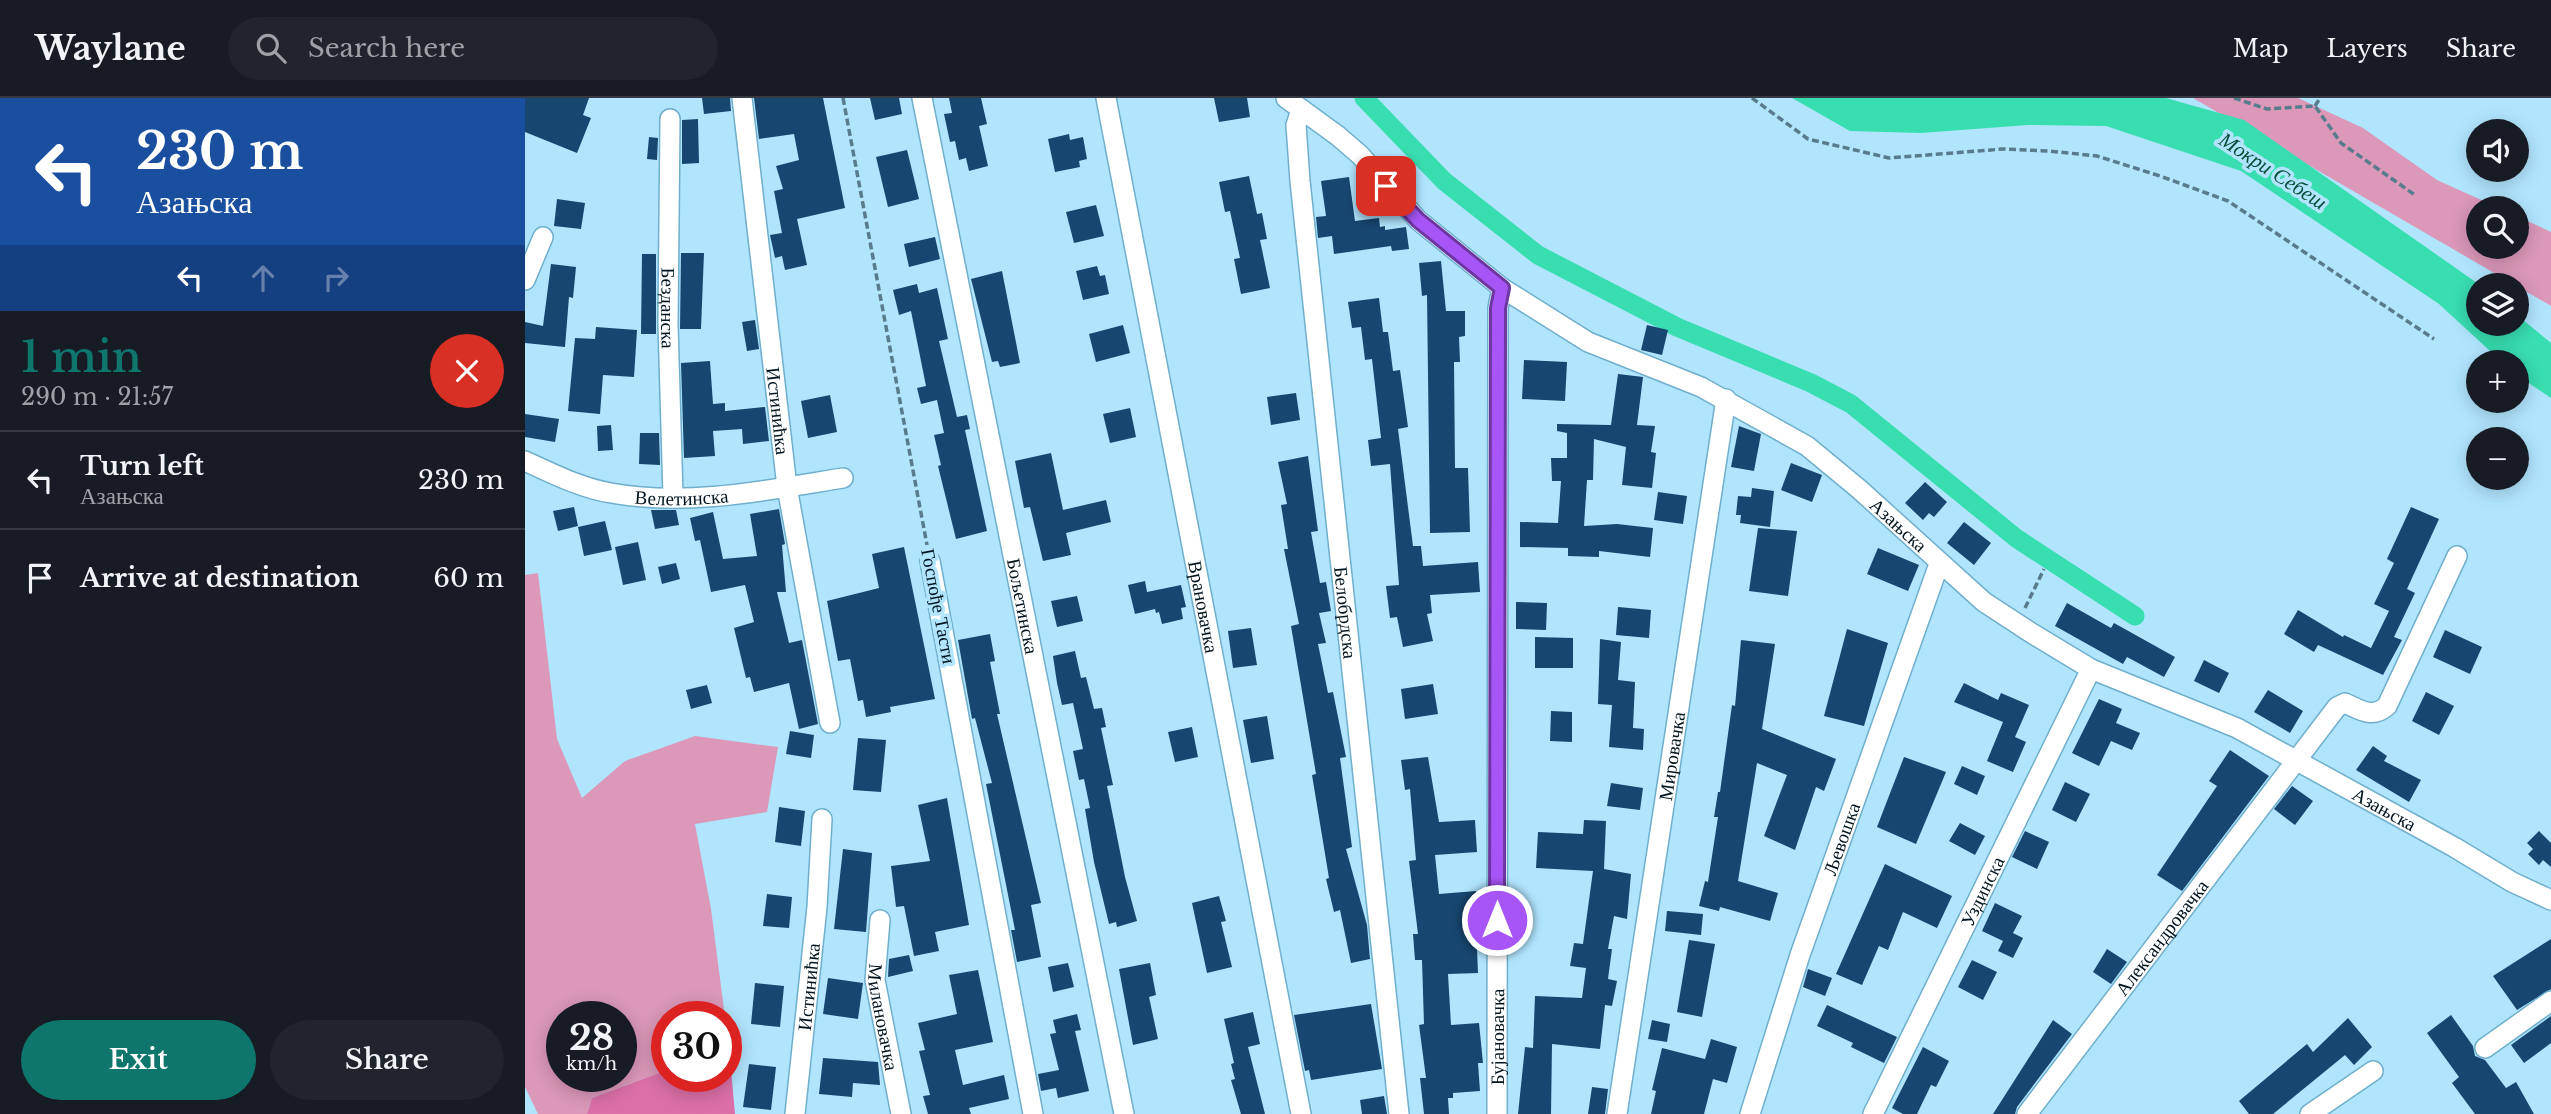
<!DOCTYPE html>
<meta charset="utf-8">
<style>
:root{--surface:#171b24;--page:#20242c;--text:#f1f3f6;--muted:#9ea1a6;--line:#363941;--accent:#0f766e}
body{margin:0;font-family:"Libre Baskerville",serif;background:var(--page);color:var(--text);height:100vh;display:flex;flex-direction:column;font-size:26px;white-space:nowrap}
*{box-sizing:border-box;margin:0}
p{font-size:23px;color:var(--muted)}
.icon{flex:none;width:38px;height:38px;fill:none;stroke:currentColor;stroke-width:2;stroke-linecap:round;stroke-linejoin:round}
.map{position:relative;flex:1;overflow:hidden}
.sheet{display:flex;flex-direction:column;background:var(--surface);width:525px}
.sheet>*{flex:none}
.guide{background:#1a4fa0;color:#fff;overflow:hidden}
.tools{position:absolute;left:1941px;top:21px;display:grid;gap:14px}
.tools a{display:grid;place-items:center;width:63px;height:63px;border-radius:50%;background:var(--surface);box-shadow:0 4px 18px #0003;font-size:35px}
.speed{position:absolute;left:21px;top:903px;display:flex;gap:14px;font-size:35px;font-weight:700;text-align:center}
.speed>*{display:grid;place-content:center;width:91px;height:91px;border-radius:50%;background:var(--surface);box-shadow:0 4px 18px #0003;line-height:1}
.speed small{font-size:18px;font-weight:400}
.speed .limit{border:10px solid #d22;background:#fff;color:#111}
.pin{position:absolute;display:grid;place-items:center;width:60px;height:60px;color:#fff;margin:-30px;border-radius:14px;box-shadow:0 4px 10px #0006}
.me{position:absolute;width:77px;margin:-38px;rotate:0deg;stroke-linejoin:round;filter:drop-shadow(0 0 5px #0008)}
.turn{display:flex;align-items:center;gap:24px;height:147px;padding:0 21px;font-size:32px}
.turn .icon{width:91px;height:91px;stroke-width:2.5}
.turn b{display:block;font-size:49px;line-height:60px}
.lanes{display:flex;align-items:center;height:66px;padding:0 21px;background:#0003;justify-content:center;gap:35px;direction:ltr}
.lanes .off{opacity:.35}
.round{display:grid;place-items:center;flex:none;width:74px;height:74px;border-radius:37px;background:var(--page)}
.summary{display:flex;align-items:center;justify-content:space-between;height:119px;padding:0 21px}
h1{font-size:42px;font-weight:600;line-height:52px;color:var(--accent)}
.cta{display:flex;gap:14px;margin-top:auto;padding:14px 21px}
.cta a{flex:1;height:80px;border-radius:42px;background:var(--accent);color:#fff;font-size:28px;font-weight:600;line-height:80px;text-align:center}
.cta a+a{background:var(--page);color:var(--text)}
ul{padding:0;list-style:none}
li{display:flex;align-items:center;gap:21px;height:98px;padding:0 21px;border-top:2px solid var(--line)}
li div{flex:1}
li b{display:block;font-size:26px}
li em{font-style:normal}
header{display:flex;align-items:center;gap:42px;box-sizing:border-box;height:98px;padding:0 35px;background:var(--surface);border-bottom:2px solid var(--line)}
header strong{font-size:33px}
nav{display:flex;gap:38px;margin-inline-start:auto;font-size:24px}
.search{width:490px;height:63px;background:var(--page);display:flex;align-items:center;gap:18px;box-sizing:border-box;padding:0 24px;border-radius:38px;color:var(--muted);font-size:26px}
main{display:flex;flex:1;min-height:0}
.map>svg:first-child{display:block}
.green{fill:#db98b8;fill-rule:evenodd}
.forest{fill:#db70a8}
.water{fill:#39deb0}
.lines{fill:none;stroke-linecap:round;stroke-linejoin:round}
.canal{stroke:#39deb0;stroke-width:19}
.building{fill:#174670}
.minor-casing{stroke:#6fafcd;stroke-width:22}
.path{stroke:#587b8d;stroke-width:3.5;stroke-dasharray:7 3.5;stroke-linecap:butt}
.minor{stroke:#fff;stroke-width:19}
.route-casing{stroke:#6d37a1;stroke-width:18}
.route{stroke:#a855f7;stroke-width:12}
.labels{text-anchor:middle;stroke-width:7;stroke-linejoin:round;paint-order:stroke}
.street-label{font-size:19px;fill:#00131e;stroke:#b1e5fe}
.water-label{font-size:21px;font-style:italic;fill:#0a4e3c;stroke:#b1e5fe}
</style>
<header>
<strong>Waylane</strong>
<div class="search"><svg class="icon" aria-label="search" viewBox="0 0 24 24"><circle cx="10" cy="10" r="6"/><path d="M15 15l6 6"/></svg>Search here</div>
<nav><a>Map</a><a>Layers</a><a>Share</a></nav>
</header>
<main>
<section class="sheet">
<div class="guide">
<div class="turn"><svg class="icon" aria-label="left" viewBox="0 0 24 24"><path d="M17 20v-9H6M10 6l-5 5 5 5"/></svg><div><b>230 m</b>Азањска</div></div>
<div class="lanes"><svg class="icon" aria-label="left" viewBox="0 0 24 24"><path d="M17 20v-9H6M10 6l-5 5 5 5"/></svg><svg class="icon off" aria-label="ahead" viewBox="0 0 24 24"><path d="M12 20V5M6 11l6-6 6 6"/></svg><svg class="icon off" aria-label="right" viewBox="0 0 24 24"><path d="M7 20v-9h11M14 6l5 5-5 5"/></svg></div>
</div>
<div class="summary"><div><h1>1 min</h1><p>290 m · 21:57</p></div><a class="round" style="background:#d93025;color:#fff"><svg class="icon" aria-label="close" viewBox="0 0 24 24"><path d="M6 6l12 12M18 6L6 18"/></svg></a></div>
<ul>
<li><svg class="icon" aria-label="left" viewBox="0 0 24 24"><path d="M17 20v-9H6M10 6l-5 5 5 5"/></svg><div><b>Turn left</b><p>Азањска</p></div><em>230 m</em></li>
<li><svg class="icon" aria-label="arrive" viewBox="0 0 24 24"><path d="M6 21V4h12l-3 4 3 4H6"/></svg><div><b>Arrive at destination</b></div><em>60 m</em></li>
</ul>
<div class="cta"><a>Exit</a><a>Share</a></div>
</section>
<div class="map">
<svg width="2026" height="1016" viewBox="0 0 2026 1016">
<rect width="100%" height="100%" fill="#b1e5fe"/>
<g class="green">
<path d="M1668 0H1773L1838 30 1912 82 1974 110H1953V149H1992V118L2026 134V208Z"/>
<path d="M13 475 32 641 57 700 100 663 170 638 253 649 242 714 170 726 186 811 200 919H142V972L67 1000 62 1016H13L0 989V477ZM37 919H96V978H37Z"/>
</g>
<path class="forest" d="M204 949 210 1016H62L67 1000 142 972V978H201Z"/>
<path class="water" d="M1267 0H1641L1719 22 1955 187 1953 226H1992V217L2026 245V300L1992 277V264H1977L1914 206 1716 73 1581 28 1503 27 1396 35 1325 33Z"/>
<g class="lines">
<path class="canal" d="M839 0 919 83 1013 157 1152 229 1286 285 1326 306 1491 440 1610 518"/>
</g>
<g class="building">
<path d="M0 0H64L58 17 66 20 52 55 0 34Z"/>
<path d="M177 0H205L206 13 179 16Z"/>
<path d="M229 0H298L320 110 272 121 282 167 260 172 257 158 250 160 245 137 257 135 249 93 258 91 251 68 274 62 269 36 234 41Z"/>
<path d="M345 0H374L377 16 350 22Z"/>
<path d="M424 0H456L462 26 454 28 463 68 444 73 441 60 434 62 430 43 425 44 419 16 427 15Z"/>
<path d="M689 0H722L725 19 694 24Z"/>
<path d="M173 21 174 65 157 66V22Z"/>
<path d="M544 36 545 42 558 39 562 61 554 63 555 69 530 74 523 41Z"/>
<path d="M124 39 133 40 132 62 122 61Z"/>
<path d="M382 52 394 101 363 109 351 59Z"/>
<path d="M724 78 732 116 737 115 742 141 735 142 745 190 716 196 709 161 715 160 705 113 700 114 694 84Z"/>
<path d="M824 79 830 123 854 120 855 129 860 128V132L881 129 884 151 867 153 866 148 809 156 807 138 793 140 791 119 801 118 796 83Z"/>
<path d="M32 101 60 105 56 131 29 128Z"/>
<path d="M571 107 579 138 549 145 541 114Z"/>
<path d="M410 139 415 161 384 169 379 146Z"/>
<path d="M156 155H179L176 231H155Z"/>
<path d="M117 156H131V236H116Z"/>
<path d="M916 163 921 213H940V238L934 239 935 264H929L930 370H943L945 434 905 435 902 197 897 198 894 165Z"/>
<path d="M26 166 51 169 48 200 44 199 40 249 0 245V224L18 228Z"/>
<path d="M572 168 575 178 580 177 584 196 558 202 551 173Z"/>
<path d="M477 173 495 265 475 269 473 263 467 264 446 181Z"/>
<path d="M392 186 394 195 412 190 423 241 414 243 432 319 442 317 445 331 440 332 462 433 431 441 413 368 416 367 409 337 419 335 412 302 396 306 392 290 401 288 386 213 374 217 368 192Z"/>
<path d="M854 200 858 234H863L868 273 875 272 883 329 873 331 888 448H896L898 468 953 464 955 494 905 497 907 515 902 516 908 543 878 549 872 519 865 520 861 488 874 487 865 366 846 368 843 342 856 340 847 261 840 262 836 229 827 230 823 204Z"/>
<path d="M230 222 234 251 222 253 217 224Z"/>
<path d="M598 227 605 255 571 264 564 236Z"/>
<path d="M1122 227 1143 232 1137 257 1116 252Z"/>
<path d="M71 229 112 232 109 279 78 277 75 316 43 313 50 240 70 241Z"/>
<path d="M999 262 1042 264 1040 303 997 301Z"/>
<path d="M185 263 188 306 200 305V313L240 309 244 343 218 346 217 331 188 333 190 358 159 360 156 265Z"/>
<path d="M1093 276 1118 279 1112 327 1130 328 1126 354 1131 355 1127 390 1097 387 1101 349 1069 341 1068 382H1062L1059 428 1092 426 1128 430 1125 459 1074 453V459L1043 458V450L995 449V424L1033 425 1036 383H1027L1026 360H1042V335L1032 333V326L1086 327Z"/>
<path d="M771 295 775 322 746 327 742 299Z"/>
<path d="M305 297 312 334 283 340 276 303Z"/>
<path d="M605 310 611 339 585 345 578 316Z"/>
<path d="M0 316 34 321 30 344 0 339Z"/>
<path d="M86 327 88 352 73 353 72 328Z"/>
<path d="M1214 328 1236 336 1229 373 1206 369Z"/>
<path d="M115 335H134L135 367 114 366Z"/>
<path d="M526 355 538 412 581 402 586 424 541 435 546 457 518 463 505 409 499 410 490 363Z"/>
<path d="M783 358 793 433 786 434 795 485 801 484 806 513 794 515 801 545 793 546 803 595 808 594 821 659 815 660 827 749 821 751 842 827 845 861 826 865 815 812 809 814 801 781 804 780 787 677 791 676 766 528 774 526 759 451H763L756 407 762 406 753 364Z"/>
<path d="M1266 365 1297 377 1287 404 1256 392Z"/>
<path d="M1400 384 1422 404 1409 419 1404 415 1398 422 1380 405Z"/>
<path d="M1227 390 1249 393 1245 429 1215 425 1216 417H1211L1213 398 1226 399Z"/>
<path d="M1133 394 1162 398 1158 426 1129 422Z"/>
<path d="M49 409 53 428 33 433 28 413Z"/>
<path d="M1886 409 1914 421 1882 491 1890 495 1869 539 1877 542 1858 577 1793 547 1789 554 1759 536 1773 512 1818 539 1819 537 1846 550 1864 513 1849 506 1869 465 1862 461Z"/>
<path d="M254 411 260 446 257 447 261 494H252L264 545 277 542 293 626 274 631 264 585 229 594 225 579 221 580 209 530 229 524 220 487 186 494 175 442 170 443 165 420 188 414 198 461 232 458 225 416Z"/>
<path d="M126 412H151L154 427 130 431Z"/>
<path d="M80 423 87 452 59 458 53 429Z"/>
<path d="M1439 424 1466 445 1449 467 1422 445Z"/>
<path d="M1233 430 1272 433 1263 498 1224 493Z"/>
<path d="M113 444 121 482 98 487 90 449Z"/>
<path d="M379 449 410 601 365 609 366 614 341 619 338 602 333 603 325 561 313 563 302 503 354 490 347 456Z"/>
<path d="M1353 450 1394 467 1383 493 1342 476Z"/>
<path d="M151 465 155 481 137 486 133 469Z"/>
<path d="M620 483 622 494 656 487 661 509 656 510 658 521 637 526 634 514 631 515 630 511 610 516 603 487Z"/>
<path d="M552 498 558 523 532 529 526 503Z"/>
<path d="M991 504 1022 505 1021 532 991 531Z"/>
<path d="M1542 505 1586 530 1589 525 1650 559 1639 579 1602 559 1598 566 1530 528Z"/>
<path d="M1093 509 1126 512 1124 540 1091 537Z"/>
<path d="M726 530 732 567 708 570 703 533Z"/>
<path d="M1322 531 1363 545 1339 628 1299 618Z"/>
<path d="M1920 532 1957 549 1945 576 1908 559Z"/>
<path d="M465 536 470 563 465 564 475 616H472L516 805 506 807 516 859 492 864 486 832H490L461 686 467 685 450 620 447 621 433 542Z"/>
<path d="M1010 539 1048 540V570H1010Z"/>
<path d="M1075 541 1096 544 1093 582 1110 584 1108 630 1119 631 1118 652 1084 649 1087 607 1073 606Z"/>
<path d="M1216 542 1250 546 1237 631 1311 661 1299 693 1291 689 1270 752 1239 738 1262 677 1232 665 1213 783 1253 795 1245 823 1195 809 1194 813 1174 808 1180 783 1183 784 1193 719H1189L1193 694H1195L1207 607 1210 608Z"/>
<path d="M550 553 556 580 561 579 569 611 577 610 581 629 576 630 588 687 582 688 600 779 612 823 592 829 591 824 584 826 569 764 560 711 565 710 559 681 554 682 548 653 558 651 548 605 537 607 532 585 528 558Z"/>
<path d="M1679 562 1704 575 1694 595 1669 583Z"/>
<path d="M1439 585 1473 602 1476 595 1504 607 1490 639 1501 644 1488 674 1462 663 1478 624 1429 604Z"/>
<path d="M908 586 913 616 880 621 876 591Z"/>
<path d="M182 587 187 605 166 611 161 592Z"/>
<path d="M1743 592 1778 613 1765 635 1729 614Z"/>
<path d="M1901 594 1929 608 1914 637 1887 623Z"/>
<path d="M1574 601 1597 611 1591 625 1615 635 1607 652 1586 643 1574 668 1547 655Z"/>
<path d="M1026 613 1047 614V644L1025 643Z"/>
<path d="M742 618 749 661 726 665 718 622Z"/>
<path d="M667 629 673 659 650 664 643 634Z"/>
<path d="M265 633 289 637 286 660 261 656Z"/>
<path d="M333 640 361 642 356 694 328 692Z"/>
<path d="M1848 648 1862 658 1859 663 1896 682 1884 704 1831 672Z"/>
<path d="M1705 652 1744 678 1657 793 1632 777 1692 688 1684 683Z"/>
<path d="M903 659 914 724 950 722 952 754 910 757 914 796 951 793 954 825H951L953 875 923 876 926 927 954 925 958 965H953L955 993 928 995V1000H923L924 1016H899L895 980H901L894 927 899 926 897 862H890L888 836H893L884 763 891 762 885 691 880 692 876 662Z"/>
<path d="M1379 659 1421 674 1391 746 1352 729Z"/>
<path d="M1437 668 1460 678 1452 697 1429 686Z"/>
<path d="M1540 684 1565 696 1551 724 1527 712Z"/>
<path d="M1086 685 1118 690 1115 712 1082 708Z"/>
<path d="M1767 688 1788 703 1770 727 1749 711Z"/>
<path d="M422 700 444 827 410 834 414 853 389 858 379 808 371 809 366 768 405 763 393 707Z"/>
<path d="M254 709 280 713 276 748 250 744Z"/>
<path d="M1059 722 1081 723 1079 771 1106 776 1102 821 1089 818 1083 851H1087L1083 881 1092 883 1087 908 1080 907 1075 951 1027 946 1026 1016H993L1000 949 1008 950 1010 898 1057 900 1061 870 1045 868 1049 845 1058 846 1068 773 1011 770 1013 734 1058 736Z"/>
<path d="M1435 725 1460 738 1450 757 1424 743Z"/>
<path d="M1500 733 1524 744 1512 771 1487 759Z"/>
<path d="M2014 733 2026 745V769L2018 762 2014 767 2003 756 2008 751 2002 745Z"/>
<path d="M318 751 347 755 341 834 309 831Z"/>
<path d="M1360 766 1427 798 1412 830 1378 814 1363 852 1354 848 1337 887 1311 876Z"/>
<path d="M242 796 267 799 264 830 238 828Z"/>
<path d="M694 798 701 823 696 824 707 869 682 875 667 805Z"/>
<path d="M1470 805 1497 818 1488 835 1498 840 1488 860 1473 853 1478 843 1457 833Z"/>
<path d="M1142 813 1178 816 1176 837 1140 833Z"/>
<path d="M2026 841V891L1992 912 1968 878Z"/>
<path d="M1164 842 1190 846 1177 919 1152 914Z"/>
<path d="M1582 851 1602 864 1586 886 1568 874Z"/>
<path d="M384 857 388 873 363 879 364 861Z"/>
<path d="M1447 862 1472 874 1458 902 1433 889Z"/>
<path d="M543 865 549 889 528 894 523 869Z"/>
<path d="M625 865 631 897 624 899 633 941 608 947 594 871Z"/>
<path d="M1283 871 1307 880 1300 898 1278 889Z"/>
<path d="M453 872 468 944 430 952 438 987 479 977 484 1001 444 1010 446 1016H403L398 998 405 997 394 953 400 952 393 925 432 916 424 877Z"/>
<path d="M303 880 338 885 333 921 298 916Z"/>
<path d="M230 885 259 888 255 929 226 926Z"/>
<path d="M846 906 857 971 786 982 784 972 780 973 769 917Z"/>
<path d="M1302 907 1372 939 1359 965 1326 949 1328 945 1292 928Z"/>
<path d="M728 914 735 946 723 949 740 1016H716L706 982 710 981 706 966 709 965 699 921Z"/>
<path d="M552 916 556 932 550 933 564 993 533 1000 531 990 516 993 513 976 534 972 525 936 531 935 528 922Z"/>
<path d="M1926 917 1948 948 1950 958 1960 962 1981 990 1991 984 2009 1016H1950L1927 985 1934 979 1902 935Z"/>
<path d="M2026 918V945L1999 965 1986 947Z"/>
<path d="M1823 920 1847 949 1829 967 1820 957 1748 1016H1724L1714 1003 1782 946 1788 954Z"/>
<path d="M1127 922 1145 926 1142 944 1123 941Z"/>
<path d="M1528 922 1547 936 1492 1009 1490 1016H1468Z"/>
<path d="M1186 941 1212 949 1202 985 1188 981 1179 1016H1126L1131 993 1127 992 1137 950 1180 961Z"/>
<path d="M1398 949 1424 963 1411 989 1406 987 1392 1016H1378L1367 1010Z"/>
<path d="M298 960 353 964 355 987 328 985 327 999 294 996Z"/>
<path d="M224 966 251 969 246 1012 218 1009Z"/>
<path d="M1067 989 1083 991 1080 1016H1063Z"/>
<path d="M859 998 862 1016H837L835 1002Z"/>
</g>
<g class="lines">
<defs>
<g id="minor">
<path id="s1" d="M217 0 262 389 305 625"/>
<path id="s2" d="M397 0 599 1016"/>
<path id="s3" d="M581 0 776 1016"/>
<path id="s4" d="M761 0 813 38 835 57 893 122 977 190 1063 244 1176 289 1282 348 1334 391 1459 504 1508 536 1566 571 1712 630 1929 749 1987 784 2026 802"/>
<path id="s5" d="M776 12 771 27 775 83 874 1016"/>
<path id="s6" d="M145 21 143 226 148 398"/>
<path d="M0 182 18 139"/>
<path id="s7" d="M0 363C28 376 56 390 86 395 162 409 243 392 318 380"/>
<path d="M405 463 508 1016"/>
<path id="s8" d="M355 822 350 882 376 1016"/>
<path d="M1960 950 2026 903"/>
<path id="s9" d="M270 1016 292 809 297 721"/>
<path id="s10" d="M972 1016 973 210 977 190"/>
<path id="s11" d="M1092 1016 1201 301"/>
<path id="s12" d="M1225 1016 1275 857 1414 466"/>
<path id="s13" d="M1348 1016 1566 571"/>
<path id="s14" d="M1502 1016 1812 609 1820 605C1836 612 1847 621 1862 608L1932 458"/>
<path d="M1785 1016 1848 973"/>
</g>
</defs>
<use href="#minor" class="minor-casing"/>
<g class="path">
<path d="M318 0 402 447"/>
<path d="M1227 0 1283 41 1364 60 1478 51 1524 53 1572 58 1635 78 1703 103 1909 241"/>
<path d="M1709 0 1742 11 1790 8 1816 45 1890 97"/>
<path d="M1790 8 1795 0"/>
<path d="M1500 510 1519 471"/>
</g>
<use href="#minor" class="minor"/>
</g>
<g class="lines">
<defs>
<path id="route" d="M861 88 893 122 977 190 973 210 972 822"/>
</defs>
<use href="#route" class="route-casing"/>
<use href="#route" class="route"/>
</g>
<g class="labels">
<g class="street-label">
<text dy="7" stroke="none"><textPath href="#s6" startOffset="189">Безданска</textPath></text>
<text dy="7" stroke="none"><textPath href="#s1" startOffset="315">Истинићка</textPath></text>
<text dy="7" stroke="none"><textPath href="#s7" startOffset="163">Велетинска</textPath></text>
<text dy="7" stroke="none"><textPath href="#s4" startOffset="754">Азањска</textPath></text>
<text transform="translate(414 508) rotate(79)" y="7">Госпође Тасти</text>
<text dy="7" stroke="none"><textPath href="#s2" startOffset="518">Бољетинска</textPath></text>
<text dy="7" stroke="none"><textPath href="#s3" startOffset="518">Врановачка</textPath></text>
<text dy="7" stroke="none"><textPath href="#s5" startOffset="506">Белобрдска</textPath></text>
<text dy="7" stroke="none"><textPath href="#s11" startOffset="362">Мировачка</textPath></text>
<text dy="7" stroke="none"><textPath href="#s4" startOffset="1321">Азањска</textPath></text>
<text dy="7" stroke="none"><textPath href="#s12" startOffset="290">Љевошка</textPath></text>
<text dy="7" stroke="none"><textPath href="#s13" startOffset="248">Уздинска</textPath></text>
<text dy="7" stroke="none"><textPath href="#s14" startOffset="222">Александровачка</textPath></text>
<text dy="7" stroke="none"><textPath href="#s9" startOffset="128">Истинићка</textPath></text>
<text dy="7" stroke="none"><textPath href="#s8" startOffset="98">Милановачка</textPath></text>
<text dy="7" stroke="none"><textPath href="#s10" startOffset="77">Бујановачка</textPath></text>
</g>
<g class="water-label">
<text transform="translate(1748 73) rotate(33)" y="7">Мокри Себеш</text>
</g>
</g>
</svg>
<div class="tools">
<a><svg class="icon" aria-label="sound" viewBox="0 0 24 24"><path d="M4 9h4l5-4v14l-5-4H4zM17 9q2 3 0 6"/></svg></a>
<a><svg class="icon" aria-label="search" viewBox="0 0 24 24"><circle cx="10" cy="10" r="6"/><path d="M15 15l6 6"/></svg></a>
<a><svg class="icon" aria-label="layers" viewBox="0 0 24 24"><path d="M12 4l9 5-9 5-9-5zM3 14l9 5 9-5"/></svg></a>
<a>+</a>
<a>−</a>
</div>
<div class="speed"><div>28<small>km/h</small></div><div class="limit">30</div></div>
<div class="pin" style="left:861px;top:88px;background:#d93025"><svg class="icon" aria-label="arrive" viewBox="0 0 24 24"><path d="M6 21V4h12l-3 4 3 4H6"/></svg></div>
<svg class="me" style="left:972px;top:822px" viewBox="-20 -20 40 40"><circle r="17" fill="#a855f7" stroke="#fff" stroke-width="3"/><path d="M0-11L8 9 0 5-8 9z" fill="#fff"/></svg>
</div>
</main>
